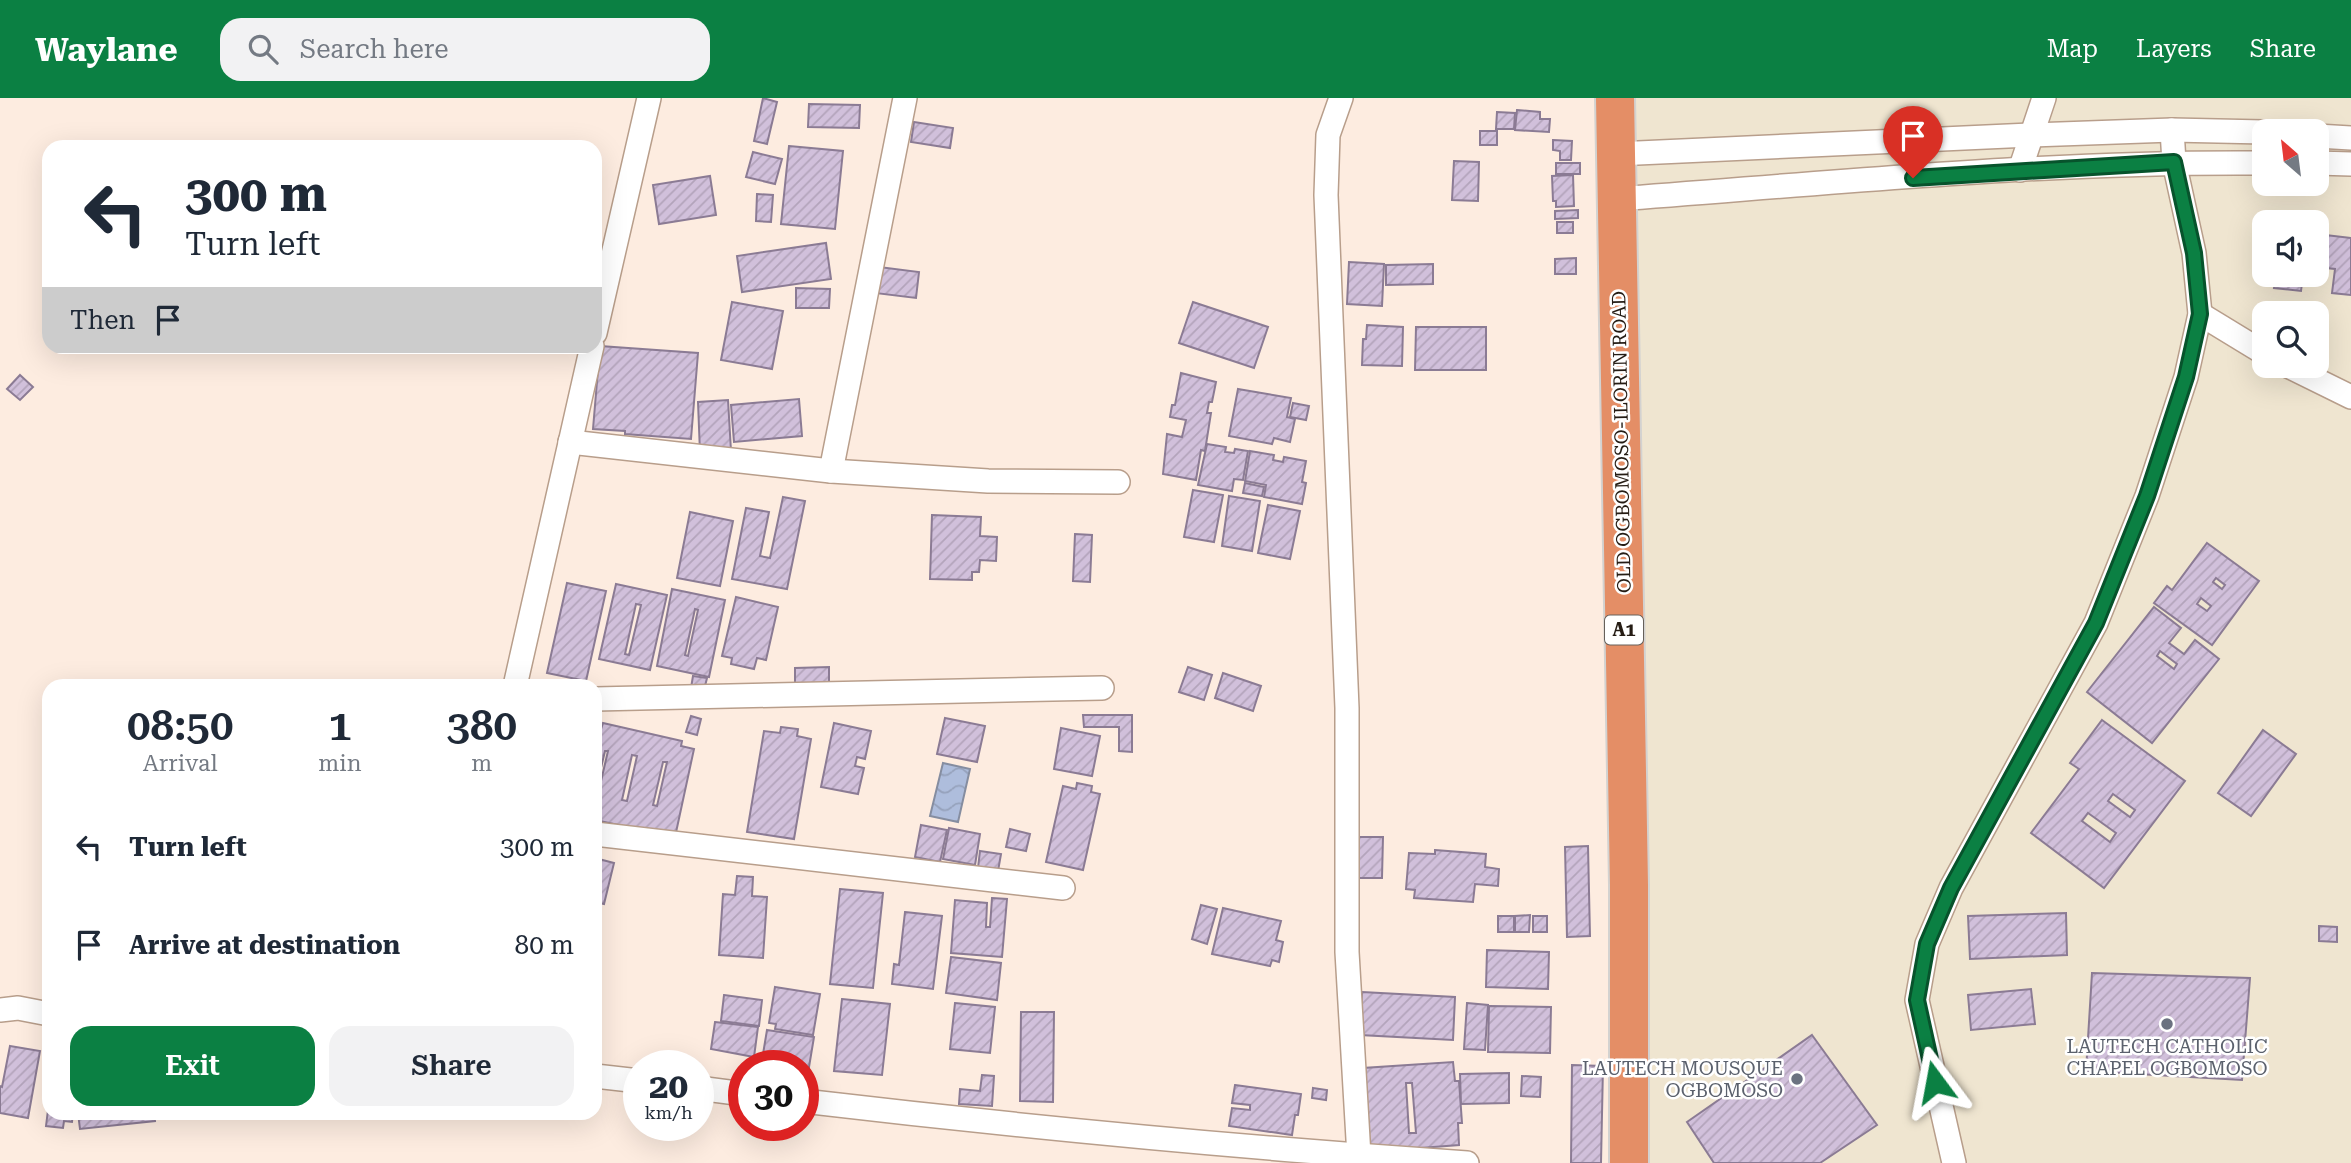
<!DOCTYPE html>
<style>
:root{--surface:#fff;--page:#f2f2f3;--text:#1f2937;--muted:#747a83;--accent:#0b8043}
body{margin:0;font-family:"Roboto Serif",serif;background:var(--page);color:var(--text);height:100vh;display:flex;flex-direction:column;font-size:26px;white-space:nowrap}
*{box-sizing:border-box;margin:0}
p{font-size:23px;color:var(--muted)}
.icon{flex:none;width:38px;height:38px;fill:none;stroke:currentColor;stroke-width:2;stroke-linecap:round;stroke-linejoin:round}
.map{position:relative;flex:1;overflow:hidden}
.panel{position:absolute;left:42px;top:581px;width:560px;height:441px;display:flex;flex-direction:column;background:var(--surface);border-radius:21px;box-shadow:0 7px 28px #0002}
.panel>*{flex:none}
.banner{position:absolute;left:42px;top:42px;width:560px;height:214px;border-radius:21px;box-shadow:0 7px 28px #0002;background:#fff;color:var(--text);overflow:hidden}
.needle{width:46px;rotate:332deg}
.tools{position:absolute;left:2252px;top:21px;display:grid;gap:14px}
.tools a{display:grid;place-items:center;width:77px;height:77px;border-radius:14px;background:var(--surface);box-shadow:0 7px 28px #0002;font-size:35px}
.speed{position:absolute;left:623px;top:952px;display:flex;gap:14px;font-size:35px;font-weight:700;text-align:center}
.speed>*{display:grid;place-content:center;width:91px;height:91px;border-radius:50%;background:var(--surface);box-shadow:0 7px 28px #0002;line-height:1}
.speed small{font-size:18px;font-weight:400}
.speed .limit{border:10px solid #d22;background:#fff;color:#111}
.pin{position:absolute;display:grid;place-items:center;width:60px;height:60px;color:#fff;margin:-72px -30px;border-radius:50% 50% 50% 0;rotate:-45deg;box-shadow:0 0 7px #0007}
.pin .icon{rotate:45deg}
.me{position:absolute;width:77px;margin:-38px;rotate:347deg;stroke-linejoin:round;filter:drop-shadow(0 0 5px #0008)}
.turn{display:flex;align-items:center;gap:24px;height:147px;padding:0 28px;font-size:32px}
.turn .icon{width:91px;height:91px;stroke-width:2.5}
.turn b{display:block;font-size:49px;line-height:60px}
.then{display:flex;align-items:center;height:66px;padding:0 28px;background:#0003;gap:14px;font-size:26px}
.eta{display:flex;justify-content:space-evenly;align-items:center;height:119px;text-align:center}
.eta b{font-size:42px;font-weight:600;line-height:49px}
.primary-button{display:flex;gap:14px;margin-top:auto;padding:14px 28px}
.primary-button a{flex:1;height:80px;border-radius:21px;background:var(--accent);color:#fff;font-size:28px;font-weight:600;line-height:80px;text-align:center}
.primary-button a+a{background:var(--page);color:var(--text)}
ul{padding:0;list-style:none}
li{display:flex;align-items:center;gap:21px;height:98px;padding:0 28px}
li div{flex:1}
li b{display:block;font-size:26px}
li em{font-style:normal}
header{display:flex;align-items:center;gap:42px;box-sizing:border-box;height:98px;padding:0 35px;background:var(--accent);color:#fff}
header strong{font-size:33px}
nav{display:flex;gap:38px;margin-inline-start:auto;font-size:24px}
.search{width:490px;height:63px;background:var(--page);display:flex;align-items:center;gap:18px;box-sizing:border-box;padding:0 24px;border-radius:21px;color:var(--muted);font-size:26px}
.map>svg:first-child{display:block}
.education{fill:#efe5d0;fill-rule:evenodd}
.water{fill:url(#water-waves);stroke:#858da0;stroke-width:2}
.building{fill:url(#building-hatch);stroke:#8b7b94;stroke-width:2;fill-rule:evenodd}
.lines{fill:none;stroke-linecap:round;stroke-linejoin:round}
.minor-casing{stroke:#b89e8b;stroke-width:26}
.trunk-casing{stroke:#d3d2d0;stroke-width:42}
.minor{stroke:#fff;stroke-width:23}
.trunk{stroke:#e48e66;stroke-width:38}
.route-casing{stroke:#07532c;stroke-width:18}
.route{stroke:#0b8043;stroke-width:12}
.worship-dot{fill:#6b7280;stroke:#fff;stroke-width:2.5}
.labels{text-anchor:middle;stroke-width:5;stroke-linejoin:round;paint-order:stroke}
.shield{fill:#fff;stroke:#66605a;stroke-width:2}
.shield-label{font-size:18px;font-weight:bold;fill:#251c14}
.street-label{font-size:19px;fill:#251c14;stroke:#fff}
.worship-label{font-size:19px;fill:#5b616d;stroke:#fff}
</style>
<header>
<strong>Waylane</strong>
<div class="search"><svg class="icon" aria-label="search" viewBox="0 0 24 24"><circle cx="10" cy="10" r="6"/><path d="M15 15l6 6"/></svg>Search here</div>
<nav><a>Map</a><a>Layers</a><a>Share</a></nav>
</header>
<div class="map">
<svg width="2351" height="1065" viewBox="0 0 2351 1065">
<defs>
<pattern id="water-waves" width="16" height="10" patternUnits="userSpaceOnUse" patternTransform="scale(1.75)"><rect width="16" height="10" fill="#aebddc"/><path d="M0 5q4-4 8 0t8 0" fill="none" stroke="#96a2bc"/></pattern>
<pattern id="building-hatch" width="6" height="6" patternUnits="userSpaceOnUse" patternTransform="scale(1.75)"><rect width="6" height="6" fill="#d1c0db"/><path d="M-1 1l2-2M0 6l6-6M5 7l2-2" fill="none" stroke="#b3a4bb"/></pattern>
</defs>
<rect width="100%" height="100%" fill="#fdece0"/>
<path class="education" d="M1632 0H2351V1065H1650ZM2264 33H2317V86H2264ZM2264 124H2317V177H2264ZM2264 215H2317V268H2264Z"/>
<path class="water" d="M943 665 970 671 958 724 930 718Z"/>
<g class="building">
<path d="M763 0 777 4 767 46 754 43Z"/>
<path d="M809 6 860 7 859 30 808 29Z"/>
<path d="M1517 12 1540 14V21H1550L1549 34 1515 32Z"/>
<path d="M1497 14 1515 15 1514 31H1496Z"/>
<path d="M914 24 953 30 950 50 911 44Z"/>
<rect x="1480" y="33" width="17" height="14"/>
<path d="M1553 42 1572 43 1571 62H1560V53L1553 52Z"/>
<path d="M789 48 843 53 835 131 781 126Z"/>
<path d="M753 54 782 61 775 86 746 79Z"/>
<path d="M1454 63 1479 64 1478 103 1452 102Z"/>
<rect x="1556" y="65" width="24" height="11"/>
<path d="M1573 77 1574 108 1556 109V103H1553L1552 78Z"/>
<path d="M710 78 716 117 659 126 653 87Z"/>
<path d="M757 96 773 97 771 124 756 123Z"/>
<path d="M1578 112V120L1555 121V113Z"/>
<rect x="1557" y="124" width="16" height="11"/>
<path d="M2317 136 2351 140V197L2332 195 2335 171 2317 169Z"/>
<path d="M826 145 831 181 742 194 737 158Z"/>
<path d="M1576 160V176H1555V161Z"/>
<path d="M1349 164 1384 166 1382 208 1347 206Z"/>
<path d="M1433 166V186L1386 187V167Z"/>
<path d="M879 169 919 174 916 200 875 195Z"/>
<path d="M2276 177H2303L2301 193 2274 190Z"/>
<path d="M796 190 830 191 829 210H796Z"/>
<path d="M732 204 783 213 772 271 721 262Z"/>
<path d="M1193 204 1268 229 1254 270 1179 245Z"/>
<path d="M1367 227 1403 229 1402 268 1362 267 1363 241H1366Z"/>
<path d="M1416 229H1486V272H1415Z"/>
<path d="M600 248 698 255 691 341 625 336V333L593 331Z"/>
<path d="M1181 275 1216 284 1212 304H1209L1207 315H1211L1205 353 1201 352 1196 382 1163 376 1167 336 1182 339 1186 322 1170 319 1172 307H1175Z"/>
<path d="M20 277 33 289 20 302 7 291Z"/>
<path d="M1238 291 1291 300 1287 319 1295 321 1290 344 1274 340 1272 346 1229 338Z"/>
<path d="M799 301 802 338 734 344 731 307Z"/>
<path d="M728 302 731 353 700 355 698 304Z"/>
<path d="M1293 305 1309 308 1306 322 1290 319Z"/>
<path d="M1207 346 1226 349 1225 354 1234 355 1235 351 1248 353 1243 382 1234 381 1232 393 1198 387Z"/>
<path d="M1250 353 1274 357 1273 362 1283 364 1284 359 1306 363 1302 384 1306 385 1302 406 1264 399 1266 387 1245 383Z"/>
<path d="M1245 385 1264 389 1262 398 1243 395Z"/>
<path d="M1193 392 1223 397 1214 444 1184 439Z"/>
<path d="M1229 398 1260 403 1252 453 1222 448Z"/>
<path d="M783 399 805 403 787 491 732 481 746 410 769 414 760 458 770 460Z"/>
<path d="M1268 407 1300 413 1290 461 1258 455Z"/>
<path d="M690 414 733 423 720 488 677 480Z"/>
<path d="M932 417 981 419 980 438 997 439 996 463 980 462 979 474H972V482L930 481Z"/>
<path d="M1075 436 1092 437 1090 484 1073 483Z"/>
<path d="M2207 445 2259 483 2212 547 2154 505 2167 488 2172 492ZM2216 480 2225 487 2222 491 2213 484ZM2201 500 2211 508 2207 513 2197 506Z"/>
<path d="M567 485 606 493 586 583 547 575Z"/>
<path d="M616 486 667 497 650 572 599 561ZM636 506 641 507 629 557 625 556Z"/>
<path d="M672 491 725 502 709 579 657 568ZM695 511 698 512 688 558 685 557Z"/>
<path d="M736 499 778 509 766 562 757 560 754 571 731 566 732 560 722 558Z"/>
<path d="M2154 509 2181 530 2169 545 2184 556 2195 542 2219 561 2152 645 2087 594ZM2160 553 2177 566 2174 571 2157 558Z"/>
<path d="M829 569V587L795 588V570Z"/>
<path d="M1188 569 1212 577 1204 602 1179 594Z"/>
<path d="M1223 575 1261 588 1253 613 1215 600Z"/>
<path d="M693 578 707 580 704 592 691 590Z"/>
<path d="M1083 617H1132V654L1119 653V629H1084Z"/>
<path d="M691 618 701 621 697 637 686 634Z"/>
<path d="M945 620 985 628 977 664 937 656Z"/>
<path d="M2102 622 2185 683 2104 790 2031 735 2079 671 2070 665ZM2113 696 2135 712 2130 719 2108 703ZM2088 715 2116 735 2110 744 2082 723Z"/>
<path d="M603 625 682 643 681 648 694 651 675 739 595 722V630L601 631ZM605 653H608L598 696 595 695ZM632 657 637 658 627 703 622 702ZM663 664H667L657 708 653 707Z"/>
<path d="M834 625 871 633 865 661 857 659 855 668 864 670 858 696 821 689Z"/>
<path d="M781 629 798 631 797 638 811 641 794 741 747 734 764 633 780 635Z"/>
<path d="M1061 630 1100 638 1092 678 1054 671Z"/>
<path d="M2263 632 2296 656 2251 718 2218 695Z"/>
<path d="M1077 685 1092 688 1091 694 1100 696 1083 772 1046 764 1063 688 1076 691Z"/>
<path d="M921 727 947 732 940 764 915 759Z"/>
<path d="M949 730 980 736 975 767 943 761Z"/>
<path d="M1010 731 1030 736 1026 753 1006 749Z"/>
<path d="M1357 739H1383L1382 780H1357Z"/>
<path d="M1588 748 1590 838 1567 839 1565 749Z"/>
<path d="M1435 752 1486 756 1485 769 1499 771 1498 788 1475 786 1473 804 1414 800 1415 792 1406 791 1409 755 1435 756Z"/>
<path d="M980 753 1001 756 998 773 978 770Z"/>
<path d="M595 760 614 765 604 806 595 804Z"/>
<path d="M737 778 753 779 752 798 767 799 763 860 719 857 723 796 735 797Z"/>
<path d="M840 791 883 795 873 890 830 886Z"/>
<path d="M992 800 1007 801 1002 859 951 855 955 802 987 805 986 829H990Z"/>
<path d="M1201 807 1217 811 1207 846 1192 841Z"/>
<path d="M1223 810 1281 823 1276 842 1283 844 1279 864 1272 862 1270 868 1212 856Z"/>
<path d="M905 814 942 818 933 891 892 886 894 866 899 867Z"/>
<path d="M2066 815 2067 857 1970 861 1968 818Z"/>
<path d="M1530 817 1529 834H1515V818Z"/>
<rect x="1498" y="818" width="16" height="16"/>
<rect x="1533" y="818" width="14" height="16"/>
<path d="M2319 828 2337 829V844L2319 843Z"/>
<path d="M1487 852 1549 854 1548 891 1486 889Z"/>
<path d="M951 859 1001 865 997 902 946 895Z"/>
<path d="M2092 875 2250 880 2242 982 2086 973Z"/>
<path d="M775 889 820 896 813 937 775 931 776 926 769 925Z"/>
<path d="M2031 891 2035 926 1971 932 1968 897Z"/>
<path d="M1362 894 1455 899 1453 942 1360 937Z"/>
<path d="M724 897 762 902 759 928 721 923Z"/>
<path d="M842 901 890 906 882 977 834 973Z"/>
<path d="M955 905 995 909 990 955 950 951Z"/>
<path d="M1467 905 1488 907 1485 952 1464 951Z"/>
<path d="M1489 908 1551 909 1550 955 1488 954Z"/>
<path d="M1021 914H1054L1053 1004 1020 1003Z"/>
<path d="M715 924 758 929 754 959 711 951Z"/>
<path d="M767 932 814 939 807 981H803V968H761Z"/>
<path d="M1812 937 1877 1027 1820 1065H1714L1687 1024Z"/>
<path d="M10 948 40 953 28 1020 0 1015V988L2 989Z"/>
<path d="M1453 964 1455 983H1459L1462 1025H1458L1459 1047 1369 1054 1363 970ZM1406 985H1412L1416 1035H1409Z"/>
<path d="M1572 967 1603 968 1601 1065H1571Z"/>
<path d="M1509 975V1005L1461 1006 1460 976Z"/>
<path d="M982 977 994 978 992 1008 959 1006 960 991 980 993Z"/>
<path d="M1522 978 1541 979 1540 999 1521 998Z"/>
<path d="M1235 987 1301 996 1298 1017H1295L1292 1037 1229 1028 1232 1010 1250 1012V1007L1232 1005Z"/>
<path d="M1313 990 1327 992 1326 1002 1312 1000Z"/>
<path d="M49 1004V1015H73L72 1024 64 1023 63 1030 46 1028Z"/>
<path d="M78 1015H154L155 1023 80 1031Z"/>
</g>
<g class="lines">
<defs>
<g id="minor">
<path d="M1341 0 1328 37 1326 97 1347 610V854L1359 1058"/>
<path d="M2317 38 2351 40"/>
<path d="M1616 56 2030 37 2172 32 2264 34"/>
<path d="M2317 65 2351 66"/>
<path d="M2020 72 2044 0"/>
<path d="M1617 101C1832 85 2048 63 2264 65"/>
<path d="M2200 216 2264 255"/>
<path d="M595 235 649 0"/>
<path d="M2288 268 2351 299"/>
<path d="M570 344 831 373 988 383 1118 384"/>
<path d="M831 373 905 0"/>
<path d="M515 588 592 248"/>
<path d="M595 601 1102 590"/>
<path d="M595 736 1063 790"/>
<path d="M0 912 18 910 49 916"/>
<path d="M595 978 639 983"/>
<path d="M698 990 744 996"/>
<path d="M803 1003C1024 1029 1245 1050 1467 1065"/>
<path d="M1954 1065 1917 902 1927 846 1951 790 2096 525 2147 398 2186 279 2200 216 2194 155 2174 64 2172 32"/>
</g>
<path id="trunk" d="M1615 0 1629 787V1065"/>
</defs>
<use href="#minor" class="minor-casing"/>
<use href="#trunk" class="trunk-casing"/>
<use href="#minor" class="minor"/>
<use href="#trunk" class="trunk"/>
</g>
<g class="lines">
<defs>
<path id="route" d="M1913 80 2174 64 2194 155 2200 216 2186 279 2147 398 2096 525 1951 790 1927 846 1917 902 1935 984"/>
</defs>
<use href="#route" class="route-casing"/>
<use href="#route" class="route"/>
</g>
<g class="worship-dot">
<circle cx="2167" cy="926" r="7"/>
<circle cx="1797" cy="981" r="7"/>
</g>
<g class="labels">
<rect class="shield" x="1605" y="517.5" width="38" height="29" rx="5"/>
<g class="shield-label">
<text x="1624" y="538">A1</text>
</g>
<g class="street-label">
<text transform="translate(1621 344) rotate(-91)" y="7">OLD OGBOMOSO-ILORIN ROAD</text>
</g>
<g class="worship-label">
<text x="2167" y="955">LAUTECH CATHOLIC<tspan x="2167" dy="22">CHAPEL OGBOMOSO</tspan></text>
<text x="1783" y="977" text-anchor="end">LAUTECH MOUSQUE<tspan x="1783" dy="22">OGBOMOSO</tspan></text>
</g>
</g>
</svg>
<div class="tools">
<a><svg class="needle" viewBox="-14 -14 28 28"><path d="M0-13l5 13h-10z" fill="#e53935"/><path d="M0 13l5-13h-10z" fill="#747a83"/></svg></a>
<a><svg class="icon" aria-label="sound" viewBox="0 0 24 24"><path d="M4 9h4l5-4v14l-5-4H4zM17 9q2 3 0 6"/></svg></a>
<a><svg class="icon" aria-label="search" viewBox="0 0 24 24"><circle cx="10" cy="10" r="6"/><path d="M15 15l6 6"/></svg></a>
</div>
<div class="speed"><div>20<small>km/h</small></div><div class="limit">30</div></div>
<div class="pin" style="left:1913px;top:80px;background:#d93025"><svg class="icon" aria-label="arrive" viewBox="0 0 24 24"><path d="M6 21V4h12l-3 4 3 4H6"/></svg></div>
<svg class="me" style="left:1935px;top:984px" viewBox="-20 -20 40 40"><path d="M0-17L14 15 0 8-14 15z" fill="#0b8043" stroke="#fff" stroke-width="4"/></svg>
<div class="banner">
<div class="turn"><svg class="icon" aria-label="left" viewBox="0 0 24 24"><path d="M17 20v-9H6M10 6l-5 5 5 5"/></svg><div><b>300 m</b>Turn left</div></div>
<div class="then">Then<svg class="icon" aria-label="arrive" viewBox="0 0 24 24"><path d="M6 21V4h12l-3 4 3 4H6"/></svg></div>
</div>
<section class="panel">
<div class="eta">
<div><b>08:50</b><p>Arrival</p></div>
<div><b>1</b><p>min</p></div>
<div><b>380</b><p>m</p></div>
</div>
<ul>
<li><svg class="icon" aria-label="left" viewBox="0 0 24 24"><path d="M17 20v-9H6M10 6l-5 5 5 5"/></svg><div><b>Turn left</b></div><em>300 m</em></li>
<li><svg class="icon" aria-label="arrive" viewBox="0 0 24 24"><path d="M6 21V4h12l-3 4 3 4H6"/></svg><div><b>Arrive at destination</b></div><em>80 m</em></li>
</ul>
<div class="primary-button"><a>Exit</a><a>Share</a></div>
</section>
</div>
